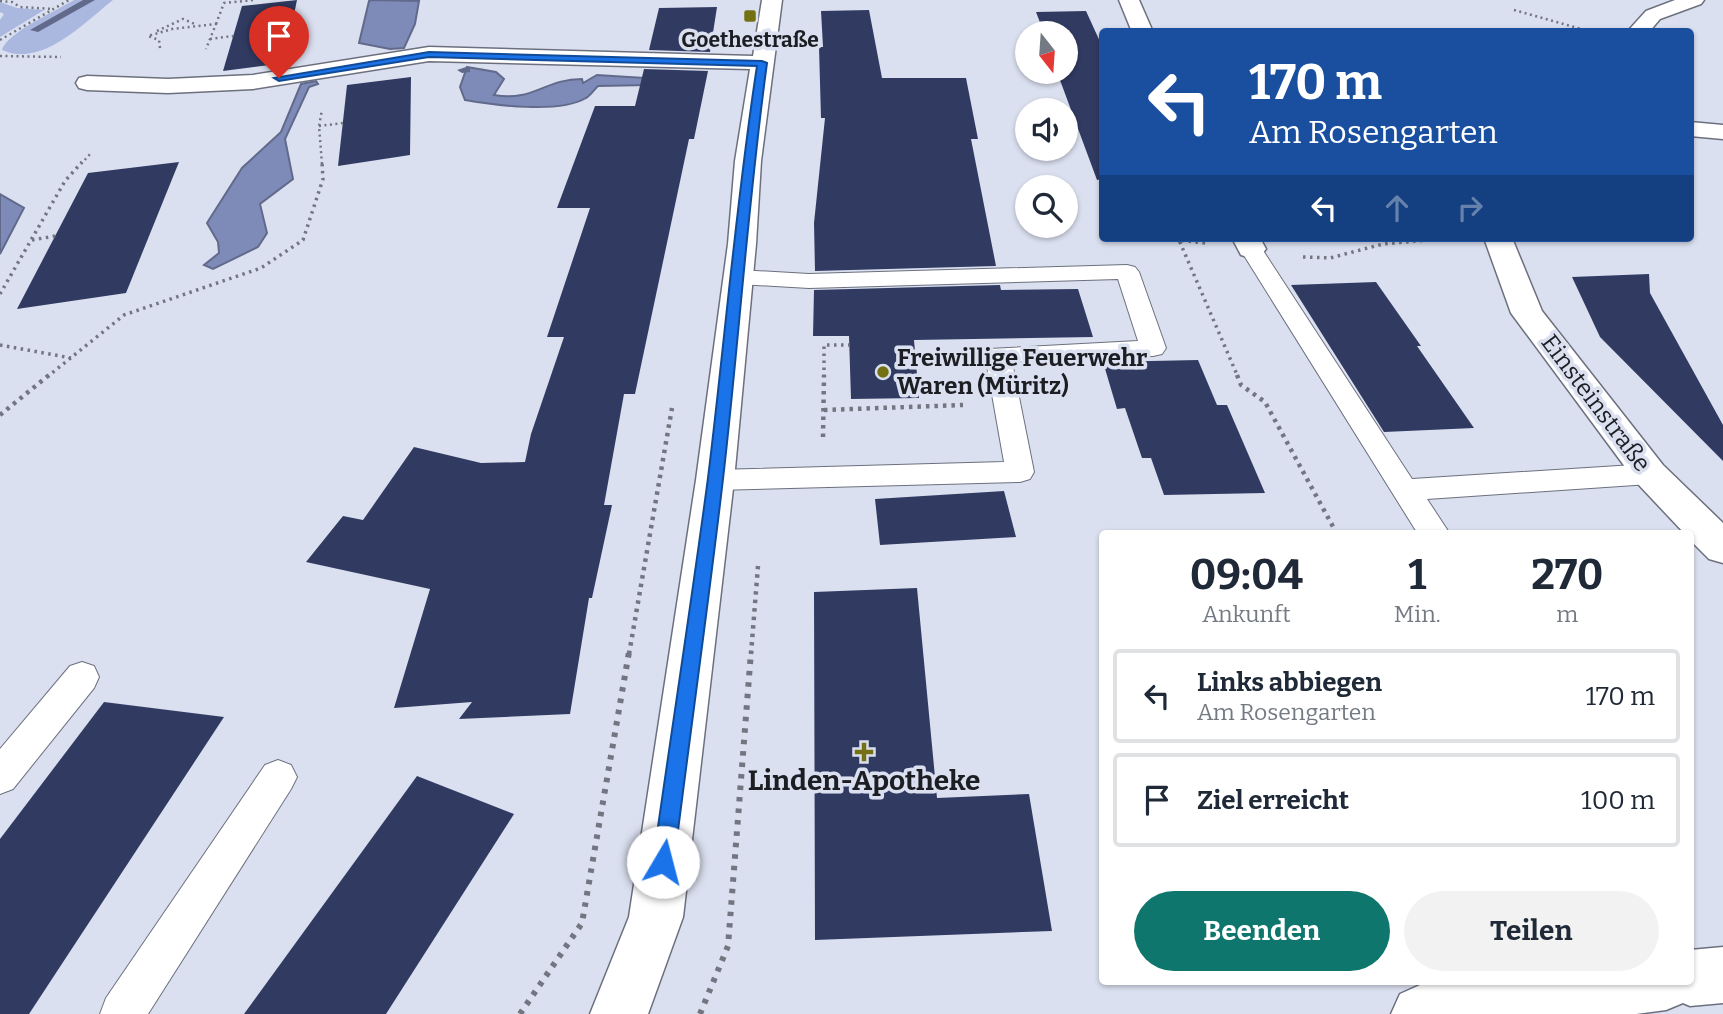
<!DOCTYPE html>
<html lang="de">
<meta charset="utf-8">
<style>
:root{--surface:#fff;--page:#f2f2f3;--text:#1f2937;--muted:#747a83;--line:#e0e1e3;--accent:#0f766e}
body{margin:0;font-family:Bitter,serif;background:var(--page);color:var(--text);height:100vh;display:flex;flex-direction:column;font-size:26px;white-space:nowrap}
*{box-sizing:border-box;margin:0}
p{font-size:23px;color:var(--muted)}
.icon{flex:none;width:38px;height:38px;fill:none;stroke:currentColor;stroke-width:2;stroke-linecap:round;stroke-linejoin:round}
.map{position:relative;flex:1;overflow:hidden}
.details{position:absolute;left:1099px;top:530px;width:595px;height:455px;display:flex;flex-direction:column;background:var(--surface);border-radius:7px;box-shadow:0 2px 5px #0004}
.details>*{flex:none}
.banner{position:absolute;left:1099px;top:28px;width:595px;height:214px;border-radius:7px;box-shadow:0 2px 5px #0004;background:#1a4fa0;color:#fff;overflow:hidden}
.needle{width:46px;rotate:163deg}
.tools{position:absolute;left:1015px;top:21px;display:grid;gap:14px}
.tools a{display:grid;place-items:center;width:63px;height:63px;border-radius:50%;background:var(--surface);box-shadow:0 2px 5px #0004;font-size:35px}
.pin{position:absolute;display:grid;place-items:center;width:60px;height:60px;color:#fff;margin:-72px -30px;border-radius:50% 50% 50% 0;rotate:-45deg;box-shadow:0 0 7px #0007}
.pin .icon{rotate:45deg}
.me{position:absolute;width:77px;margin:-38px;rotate:8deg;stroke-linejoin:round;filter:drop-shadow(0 0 5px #0008)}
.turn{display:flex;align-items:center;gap:24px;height:147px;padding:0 35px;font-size:32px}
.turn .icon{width:91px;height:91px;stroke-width:2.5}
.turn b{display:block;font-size:49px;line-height:60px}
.lanes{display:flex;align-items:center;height:66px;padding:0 35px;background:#0003;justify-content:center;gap:35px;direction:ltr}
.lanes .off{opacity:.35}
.eta{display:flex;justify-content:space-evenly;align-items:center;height:119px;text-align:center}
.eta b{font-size:42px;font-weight:700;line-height:49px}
.cta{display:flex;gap:14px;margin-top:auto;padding:14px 35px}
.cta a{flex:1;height:80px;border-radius:42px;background:var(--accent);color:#fff;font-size:28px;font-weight:700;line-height:80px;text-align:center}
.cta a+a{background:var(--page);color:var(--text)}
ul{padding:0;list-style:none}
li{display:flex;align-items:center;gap:21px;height:94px;margin:0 14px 10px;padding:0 21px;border:4px solid var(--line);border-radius:7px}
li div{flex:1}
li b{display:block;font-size:26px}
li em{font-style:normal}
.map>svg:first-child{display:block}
.green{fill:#aab7df}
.water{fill:#7e8bb8;stroke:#616a8b;stroke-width:2}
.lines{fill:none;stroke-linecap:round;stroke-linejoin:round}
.stream{fill:#616a8b;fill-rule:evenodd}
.building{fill:#313b62}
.lane-casing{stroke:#6c707e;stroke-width:2}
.street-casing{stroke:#6c707e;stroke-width:3}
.path-far3{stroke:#737680;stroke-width:2.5;stroke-dasharray:2 3.5;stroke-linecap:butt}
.path-far2{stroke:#737680;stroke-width:3.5;stroke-dasharray:2.5 4.5;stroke-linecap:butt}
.path-far1{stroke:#737680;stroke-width:4.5;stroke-dasharray:3.5 5;stroke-linecap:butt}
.path{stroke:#737680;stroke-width:6;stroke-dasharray:4.5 7;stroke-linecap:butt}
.lane{fill:#fff;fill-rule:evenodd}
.street{fill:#fff;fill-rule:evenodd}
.route{fill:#1a73e8;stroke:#114b97;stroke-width:2}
.poi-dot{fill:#747114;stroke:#dbe0f0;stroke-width:2.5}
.labels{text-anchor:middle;stroke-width:7;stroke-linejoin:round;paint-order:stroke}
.far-poi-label{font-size:21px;font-weight:bold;fill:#1c1e23;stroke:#dbe0f0}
.poi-label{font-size:24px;font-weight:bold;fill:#1c1e23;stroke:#dbe0f0;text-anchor:start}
.street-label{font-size:24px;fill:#1c1e23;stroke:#dbe0f0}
.near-poi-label{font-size:28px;font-weight:bold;fill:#1c1e23;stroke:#dbe0f0}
</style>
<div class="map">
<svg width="1723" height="1014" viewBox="0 0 1723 1014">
<rect width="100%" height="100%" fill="#dbe0f0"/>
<g class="green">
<path d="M74 0H113C84 23 42 68 2 50 6 33 58 10 74 0Z"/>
<path d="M0 2 17 8 44 10 0 37V20L4 14 0 12Z"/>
</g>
<g class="water">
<path d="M372 0 419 1 415 24 404 48 390 49 359 43 369 1Z"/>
<path d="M467 67 496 72 504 79 494 95C534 102 544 79 582 79L583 83 597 75 693 81 700 84 598 86C594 90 590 96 586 98 559 114 494 105 465 100L460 87Z"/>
<path d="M316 81 318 84 309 87 285 139 293 179 260 204 267 233 258 247 213 269 204 265 219 253 218 242 207 223 242 168 281 132 301 84Z"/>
<path d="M0 194 24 208 0 254Z"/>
</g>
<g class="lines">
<g class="stream">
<path d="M83 0H95L38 32 30 30Z"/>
<path d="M466 67 470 68V72L462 73 457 70Z"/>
</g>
</g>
<g class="building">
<path d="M297 0 284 63 223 71 242 6Z"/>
<path d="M717 7 710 52 649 50 659 8Z"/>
<path d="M869 10 882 78H966L978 139H971L996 266 815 271 814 223 825 118H821L819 47H823L821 11Z"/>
<path d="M1086 11 1102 46V179L1097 180 1057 72H1066V33H1044L1036 12Z"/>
<path d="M644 69 708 71 694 139H689L635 394H624L604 505H612L592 598H589L570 714 459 719 472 702 394 708 430 589 306 562 343 516 363 520 414 447 481 463 525 462 531 434 564 337H547L590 208H557L595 106H635Z"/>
<path d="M411 77 410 155 338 166 347 85Z"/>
<path d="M179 162 126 293 17 309 88 173Z"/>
<path d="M1649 274 1650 293 1723 425V461L1600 337 1572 277Z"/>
<path d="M1376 282 1421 346H1417L1474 428 1384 432 1291 285Z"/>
<path d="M1000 285 1001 290 1078 289 1093 337 914 340 919 398 851 399 849 336H813L814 290Z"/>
<path d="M1198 360 1217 405H1227L1265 493 1164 495 1151 458H1142L1125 408 1117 409 1103 362Z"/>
<path d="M1004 491 1016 537 880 545 875 499Z"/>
<path d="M917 588 937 798 1029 794 1052 931 815 940 814 592Z"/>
<path d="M104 702 224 717 29 1014H0V839Z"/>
<path d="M417 776 514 814 386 1014H244Z"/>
</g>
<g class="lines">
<defs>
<g id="lane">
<path d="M1251 242 1259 244 1262 249 1412 479 1650 464 1660 467 1664 474 1660 481 1650 484 1427 499 1450 534H1418L1240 249 1243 244Z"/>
<path d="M1127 265 1135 267 1139 272 1166 348 1162 354 1153 356 1012 362 1034 472 1030 479 1020 482 715 490 705 487 701 480 705 473 715 470 1004 462 985 355 989 349 1138 341 1118 279 809 288 738 284 730 282 726 277 730 272 738 270 809 274Z"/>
<path d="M82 662 94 666 99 677 94 688 13 789 0 794V749L70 666Z"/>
<path d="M278 760 291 765 297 777 291 789 148 1014H100L106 998 265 765Z"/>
</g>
<g id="street">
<path d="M762 0H782L761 161 756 244 734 480 683 917 648 1014H590L629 917 696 480 728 244 735 161 750 69 429 61 253 89 168 93 87 90 79 88 76 83 79 78 87 76 168 79 253 75 429 47 753 56Z"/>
<path d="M1119 0H1139L1153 32H1132Z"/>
<path d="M1675 0H1704L1701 4 1660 19 1649 32H1627L1646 11Z"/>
<path d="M1690 122 1723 125V139L1690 136Z"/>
<path d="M1232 238H1260L1266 249 1261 255 1251 258 1241 255Z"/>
<path d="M1484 238H1512L1542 311 1663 465 1723 523V563L1709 559 1690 540V534H1685L1637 483 1511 313Z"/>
<path d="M1723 947V1003L1690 1006 1683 1003 1666 1010 1636 1014H1391L1400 994 1420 985 1449 982H1690V950Z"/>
</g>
</defs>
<use href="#lane" class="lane-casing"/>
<use href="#street" class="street-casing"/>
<g class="path-far3">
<path d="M0 1 12 2 20 7 53 9"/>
<path d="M1514 10 1592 32"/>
<path d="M216 24 224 3 254 0"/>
<path d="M157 31 183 19 197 25"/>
<path d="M210 39 233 36"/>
<path d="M0 40 69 0"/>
<path d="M160 48 159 40 148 36 172 29 216 24 206 49"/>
<path d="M0 56 61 57"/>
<path d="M319 126 343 123"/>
<path d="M81 164 92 152"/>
<path d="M322 164 319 126 322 110"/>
</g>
<g class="path-far2">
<path d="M32 240 55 236"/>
<path d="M1148 240H1179"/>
<path d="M1205 243 1179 240 1238 377"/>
<path d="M1303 257 1330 258 1383 244 1451 238"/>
<path d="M0 294 65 181 82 162"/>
<path d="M0 345 71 358"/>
<path d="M47 377 124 315 261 268 303 240 323 179 322 162"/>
<path d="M824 377V345H849"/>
</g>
<g class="path-far1">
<path d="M1237 375 1241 385 1265 402 1337 534"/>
<path d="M824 410 963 405"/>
<path d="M0 415 49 375"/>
<path d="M823 437 824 375"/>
<path d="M629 654 672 408"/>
<path d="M751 654 758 566"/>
</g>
<g class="path">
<path d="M520 1014 582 923 629 652"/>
<path d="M700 1014 728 946 751 652"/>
</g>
<use href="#lane" class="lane"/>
<use href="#street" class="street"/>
</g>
<path class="route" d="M429 52 762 61 767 63C748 201 739 340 723 479 708 607 690 734 674 862L671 869 663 872 656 869 653 862C671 734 691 606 708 478 725 340 736 202 757 66L429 57 279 81 274 78Z"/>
<g class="poi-dot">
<rect x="743" y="9" width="14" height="14" rx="3.5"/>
<circle cx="883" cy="372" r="7"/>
<path d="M860.5 741.5h7v7h7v7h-7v7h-7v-7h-7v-7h7z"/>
</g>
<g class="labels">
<g class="far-poi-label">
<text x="750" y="47">Goethestraße</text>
</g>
<g class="poi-label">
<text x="897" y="366">Freiwillige Feuerwehr<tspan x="897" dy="28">Waren (Müritz)</tspan></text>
</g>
<g class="street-label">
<text transform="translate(1596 403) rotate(53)" y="8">Einsteinstraße</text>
</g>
<g class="near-poi-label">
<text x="864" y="790">Linden-Apotheke</text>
</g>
</g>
</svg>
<div class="tools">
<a><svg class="needle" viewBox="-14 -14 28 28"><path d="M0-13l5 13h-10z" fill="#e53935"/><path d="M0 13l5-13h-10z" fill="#747a83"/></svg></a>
<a><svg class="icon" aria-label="sound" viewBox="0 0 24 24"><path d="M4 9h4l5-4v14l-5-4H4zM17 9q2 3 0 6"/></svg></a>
<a><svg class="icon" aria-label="search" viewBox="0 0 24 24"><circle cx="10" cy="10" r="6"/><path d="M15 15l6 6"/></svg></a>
</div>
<div class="pin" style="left:279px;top:78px;background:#d93025"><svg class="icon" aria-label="arrive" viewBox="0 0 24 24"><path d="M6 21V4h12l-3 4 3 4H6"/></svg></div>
<svg class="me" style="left:663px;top:862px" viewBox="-20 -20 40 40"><circle r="19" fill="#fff"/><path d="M0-13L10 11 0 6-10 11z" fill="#1a73e8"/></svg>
<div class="banner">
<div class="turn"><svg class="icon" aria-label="left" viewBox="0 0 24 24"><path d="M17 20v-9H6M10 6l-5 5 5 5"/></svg><div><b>170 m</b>Am Rosengarten</div></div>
<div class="lanes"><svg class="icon" aria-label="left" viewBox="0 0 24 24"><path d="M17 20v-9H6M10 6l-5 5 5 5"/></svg><svg class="icon off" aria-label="ahead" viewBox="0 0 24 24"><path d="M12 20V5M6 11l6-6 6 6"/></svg><svg class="icon off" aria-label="right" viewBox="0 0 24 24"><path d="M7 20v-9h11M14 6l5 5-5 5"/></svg></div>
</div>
<section class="details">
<div class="eta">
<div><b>09:04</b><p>Ankunft</p></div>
<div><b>1</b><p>Min.</p></div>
<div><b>270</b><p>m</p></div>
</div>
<ul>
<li><svg class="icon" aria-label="left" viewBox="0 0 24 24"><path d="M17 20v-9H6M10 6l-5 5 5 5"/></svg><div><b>Links abbiegen</b><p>Am Rosengarten</p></div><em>170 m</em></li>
<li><svg class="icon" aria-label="arrive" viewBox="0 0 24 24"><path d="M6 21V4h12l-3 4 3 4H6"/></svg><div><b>Ziel erreicht</b></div><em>100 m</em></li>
</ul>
<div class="cta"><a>Beenden</a><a>Teilen</a></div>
</section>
</div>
